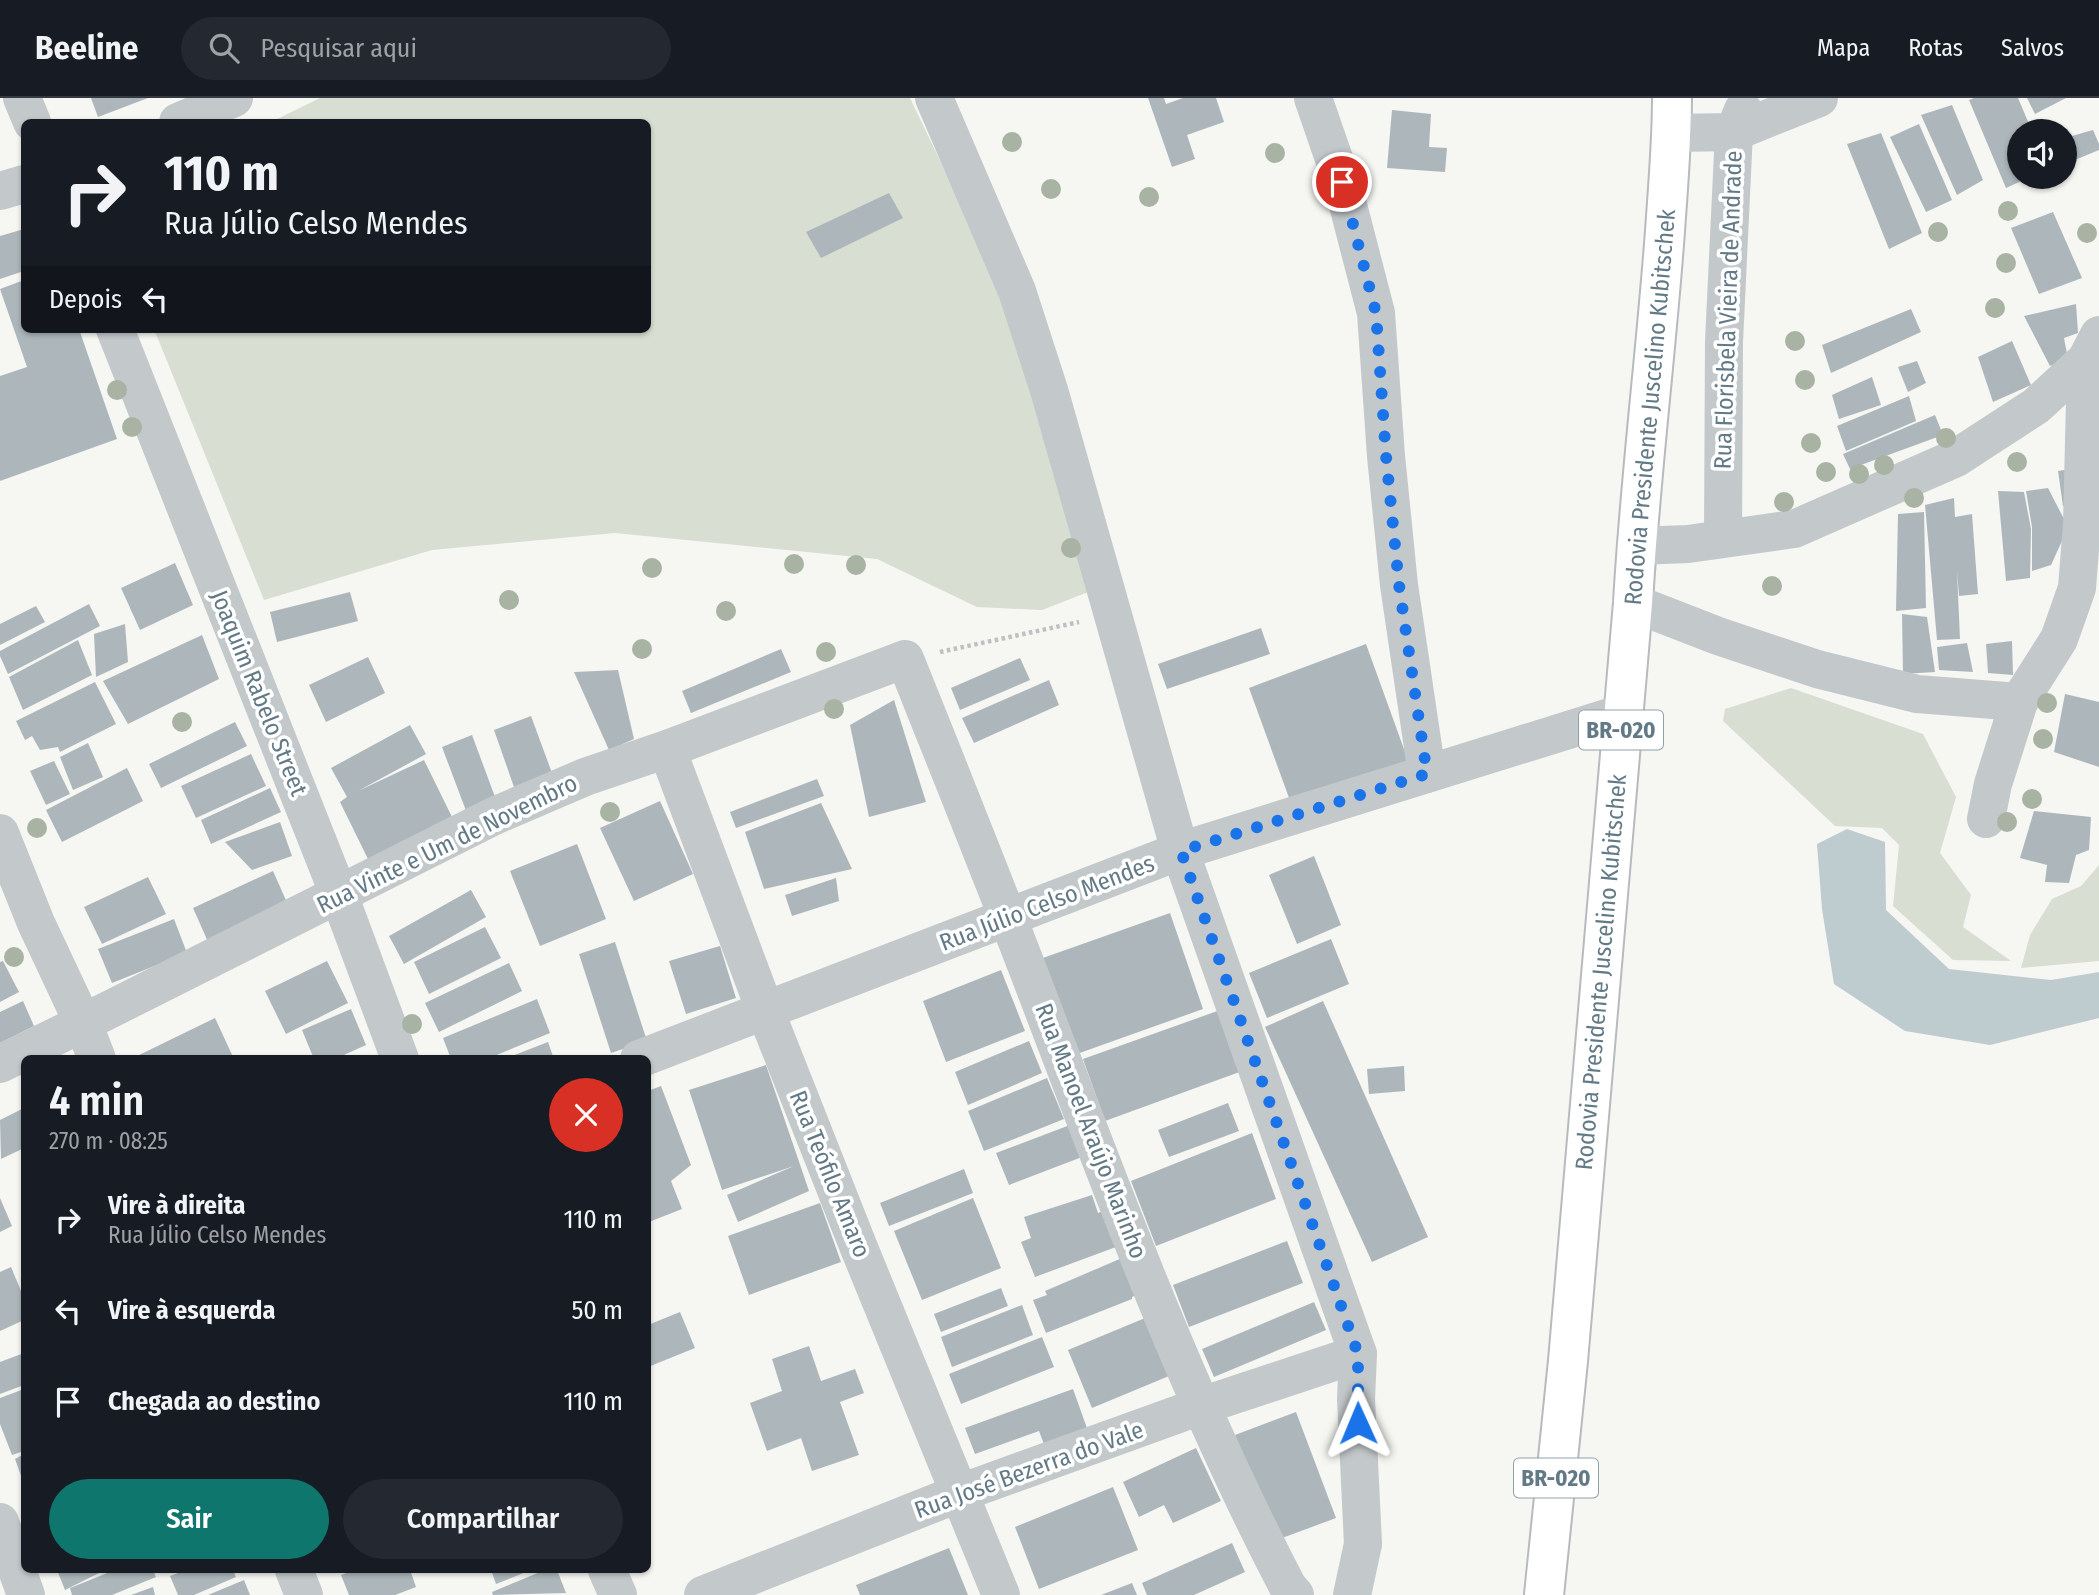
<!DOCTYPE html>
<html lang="pt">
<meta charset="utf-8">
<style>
:root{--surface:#171b24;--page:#242831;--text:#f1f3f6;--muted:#9ea1a6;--line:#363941;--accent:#0f766e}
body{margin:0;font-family:"Fira Sans Condensed",sans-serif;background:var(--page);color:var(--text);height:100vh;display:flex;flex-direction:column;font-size:26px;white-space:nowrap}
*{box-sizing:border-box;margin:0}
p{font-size:23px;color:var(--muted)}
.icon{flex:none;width:38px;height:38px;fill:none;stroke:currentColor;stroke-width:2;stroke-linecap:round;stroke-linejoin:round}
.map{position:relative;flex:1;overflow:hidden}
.sheet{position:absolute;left:21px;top:957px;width:630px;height:518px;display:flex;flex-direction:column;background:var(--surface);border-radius:10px;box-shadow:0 2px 5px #0004}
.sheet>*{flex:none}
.hud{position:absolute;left:21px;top:21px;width:630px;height:214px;border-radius:10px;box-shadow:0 2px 5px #0004;background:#171b24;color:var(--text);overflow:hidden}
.controls{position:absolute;left:2007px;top:21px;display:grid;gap:14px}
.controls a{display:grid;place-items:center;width:70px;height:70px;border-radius:50%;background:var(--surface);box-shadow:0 2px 5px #0004;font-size:35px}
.pin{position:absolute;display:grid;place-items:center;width:60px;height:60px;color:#fff;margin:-30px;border:4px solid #fff;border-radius:50%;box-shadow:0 2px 7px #0007}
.me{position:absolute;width:77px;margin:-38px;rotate:359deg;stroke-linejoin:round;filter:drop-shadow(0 0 5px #0008)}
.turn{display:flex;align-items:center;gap:24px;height:147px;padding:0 28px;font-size:32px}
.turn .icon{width:91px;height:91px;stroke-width:2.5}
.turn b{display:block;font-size:49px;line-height:60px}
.then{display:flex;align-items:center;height:66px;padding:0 28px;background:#0003;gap:14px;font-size:26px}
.round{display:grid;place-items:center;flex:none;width:74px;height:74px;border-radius:37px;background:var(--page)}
.head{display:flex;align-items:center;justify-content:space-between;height:119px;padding:0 28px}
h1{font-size:42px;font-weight:600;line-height:52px}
.primary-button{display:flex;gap:14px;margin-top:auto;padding:14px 28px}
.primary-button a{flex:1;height:80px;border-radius:42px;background:var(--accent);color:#fff;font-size:28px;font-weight:600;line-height:80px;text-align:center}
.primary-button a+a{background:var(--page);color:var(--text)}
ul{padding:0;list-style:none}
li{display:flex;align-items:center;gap:21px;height:91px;padding:0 28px}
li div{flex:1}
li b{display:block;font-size:26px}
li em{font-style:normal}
header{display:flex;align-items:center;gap:42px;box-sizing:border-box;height:98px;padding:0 35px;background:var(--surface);border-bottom:2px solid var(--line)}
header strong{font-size:33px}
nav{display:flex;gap:38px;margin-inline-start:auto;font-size:24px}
.search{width:490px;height:63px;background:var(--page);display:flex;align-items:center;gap:18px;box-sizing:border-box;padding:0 24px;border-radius:38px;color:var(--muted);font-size:26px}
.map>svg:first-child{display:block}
.green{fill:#d8ded2}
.water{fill:#becbcf}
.building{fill:#adb7bb}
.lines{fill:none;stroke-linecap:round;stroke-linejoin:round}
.trunk-casing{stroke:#b7bbbe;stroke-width:42}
.path{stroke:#bec1c3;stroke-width:4.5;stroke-dasharray:3.5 3.5;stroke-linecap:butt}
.minor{stroke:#c3c8cb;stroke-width:38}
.tertiary{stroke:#c3c8cb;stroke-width:38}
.trunk{stroke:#fff;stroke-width:38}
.tree{fill:#a8b3a3}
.route{stroke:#1a73e8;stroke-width:12;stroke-dasharray:0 21.6}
.labels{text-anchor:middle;stroke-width:7;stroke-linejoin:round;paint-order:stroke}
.shield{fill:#fff;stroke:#91a1aa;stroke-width:2}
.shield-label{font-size:23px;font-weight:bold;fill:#627986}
.street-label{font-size:24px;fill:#627986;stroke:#fff}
</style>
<header>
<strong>Beeline</strong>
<div class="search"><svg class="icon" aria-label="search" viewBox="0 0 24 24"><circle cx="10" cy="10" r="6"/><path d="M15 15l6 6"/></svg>Pesquisar aqui</div>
<nav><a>Mapa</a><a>Rotas</a><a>Salvos</a></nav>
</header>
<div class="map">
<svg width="2099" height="1497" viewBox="0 0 2099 1497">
<rect width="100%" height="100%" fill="#f6f6f2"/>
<g class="green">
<path d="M320 0H910L1004 196 1096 491 1042 512 977 509 877 461 615 435 432 452 264 502 154 231H648V24H271Z"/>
<path d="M1791 590 1923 636 1956 699 1940 755 1971 797 1963 829 2011 863 1953 862 1893 808 1899 747 1882 730 1835 728 1723 623 1725 611Z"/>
<path d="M2099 767V863L2021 870 2030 837 2052 801 2081 788Z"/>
</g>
<path class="water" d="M1847 731 1885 744 1886 812 1949 871 2051 882 2099 874V920L1990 947 1905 933 1834 886 1822 811 1817 746Z"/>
<g class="building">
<path d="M91 0H148L98 19Z"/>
<path d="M1148 0H1164L1166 6 1183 0H1216L1224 24 1187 37 1195 61 1172 69Z"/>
<path d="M1974 0H2018L2032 33H2020V79H2030L2006 90 1969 2Z"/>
<path d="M2027 0H2066L2035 16Z"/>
<path d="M1952 7 1983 82 1957 97 1921 17Z"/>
<path d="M1392 12 1431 16 1429 49 1447 50 1445 74 1387 70Z"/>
<path d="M1919 26 1952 102 1926 114 1890 39Z"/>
<path d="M2093 32 2099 46V52L2065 66V40Z"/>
<path d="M1881 35 1922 135 1889 151 1847 46Z"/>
<path d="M889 95 903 120 821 160 806 134Z"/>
<path d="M2053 114 2082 180 2039 196 2011 130Z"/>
<path d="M24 131V173L0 181V138Z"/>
<path d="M24 182V231H79L117 341 0 383V278L27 269 0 191Z"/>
<path d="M2076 206 2078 235 2064 240 2068 261 2050 268 2024 218Z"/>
<path d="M1911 211 1921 234 1831 275 1822 247Z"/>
<path d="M2012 243 2031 287 1993 304 1978 259Z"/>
<path d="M1917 263 1926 285 1908 294 1898 269Z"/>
<path d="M1872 279 1881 307 1839 321 1832 297Z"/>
<path d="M1909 298 1916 323 1846 353 1837 328Z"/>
<path d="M1935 317 1943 337 1850 371 1843 356Z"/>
<path d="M2077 370 2079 408H2063L2058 373Z"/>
<path d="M2048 390 2066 425 2062 443 2051 467 2032 473V429L2026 393Z"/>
<path d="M1998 393 2024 394 2031 431 2030 480 2006 483Z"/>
<path d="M1954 400 1955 419 1972 416 1978 496 1959 498 1957 473 1960 541 1937 542 1925 407Z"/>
<path d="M1924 414 1926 510 1896 513 1898 416Z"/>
<path d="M175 465 193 507 140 532 121 490Z"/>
<path d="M350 494 358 523 277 544 270 514Z"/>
<path d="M89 506 100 528 8 576 0 558V553Z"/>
<path d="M36 508 45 524 0 547V526Z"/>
<path d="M1902 516 1927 519 1935 574 1903 576Z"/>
<path d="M125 526 128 564 96 579 94 536Z"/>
<path d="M1261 530 1270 556 1167 591 1158 566Z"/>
<path d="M202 537 219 581 128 626 103 583Z"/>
<path d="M78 542 92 577 23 612 9 579Z"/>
<path d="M2012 543 2013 577 1988 575 1986 546Z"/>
<path d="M1967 545 1973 574 1939 572 1937 549Z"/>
<path d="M1366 546 1409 665 1292 708 1249 590Z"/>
<path d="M781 551 791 574 691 615 682 593Z"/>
<path d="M368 559 385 595 326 624 309 587Z"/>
<path d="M1020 560 1030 582 960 612 951 590Z"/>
<path d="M618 572 634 641 609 652 574 574Z"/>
<path d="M1049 582 1059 607 974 645 962 620Z"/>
<path d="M95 584 116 626 60 654 58 649 40 652 32 638 25 642 16 623Z"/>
<path d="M2065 596 2099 604V669L2054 654Z"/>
<path d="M894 602 926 704 869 719 850 627Z"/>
<path d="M531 618 552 675 514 689 494 632Z"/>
<path d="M235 624 247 648 161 690 149 666Z"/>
<path d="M410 627 426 656 358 693 424 662 452 719 368 761 340 704 347 699 331 670Z"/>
<path d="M472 637 498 707 468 718 442 649Z"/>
<path d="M88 645 103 679 73 692 60 659Z"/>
<path d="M251 656 266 688 196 720 181 688Z"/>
<path d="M54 663 70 696 46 707 30 673Z"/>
<path d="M127 670 143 703 62 744 46 712Z"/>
<path d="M817 681 824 698 736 730 730 714Z"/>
<path d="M270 690 281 714 211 746 201 722Z"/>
<path d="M660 703 693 776 634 803 600 730Z"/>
<path d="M821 705 852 771 764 791 745 734Z"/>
<path d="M2034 713 2091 719 2089 752 2076 757 2069 785 2045 784 2047 767 2020 760Z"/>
<path d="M280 724 292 758 252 772 225 744Z"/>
<path d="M577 746 606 821 540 848 510 773Z"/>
<path d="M1314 758 1341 827 1297 846 1269 777Z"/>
<path d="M273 773 289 809 209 846 193 810Z"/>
<path d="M148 779 166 816 102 846 84 809Z"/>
<path d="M836 780 839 803 792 818 785 797Z"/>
<path d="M471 792 486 819 404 866 389 838Z"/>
<path d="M1170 815 1203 911 1074 957 1040 861Z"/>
<path d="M174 821 187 855 112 885 98 851Z"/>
<path d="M485 829 501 860 429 896 414 864Z"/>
<path d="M1331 841 1349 886 1267 920 1249 875Z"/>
<path d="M615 844 647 943 611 955 579 856Z"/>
<path d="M720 848 736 900 686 916 669 863Z"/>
<path d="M3 863 19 894 0 904V864Z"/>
<path d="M327 863 348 905 286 936 265 893Z"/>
<path d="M509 865 522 893 439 934 425 905Z"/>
<path d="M1001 872 1025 933 946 964 923 903Z"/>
<path d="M537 901 550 935 487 961H451L443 940Z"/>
<path d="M23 903 34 928 0 945V914Z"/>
<path d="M1323 903 1428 1139 1372 1164 1265 929Z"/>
<path d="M351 911 366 947 335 961H314L302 932Z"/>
<path d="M1223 911 1245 972 1105 1023 1083 961Z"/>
<path d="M215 920 234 961H136L135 959Z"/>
<path d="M1029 943 1042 975 968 1007 955 974Z"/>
<path d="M548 944 554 961H504Z"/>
<path d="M766 967 809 1093 738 1124 727 1097 794 1068 722 1092 689 992Z"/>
<path d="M1404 968 1405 993 1369 996 1367 971Z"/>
<path d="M1047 980 1064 1021 984 1053 968 1013Z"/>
<path d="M661 988 691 1067 671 1083 682 1111 649 1124 648 993Z"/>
<path d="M1228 1005 1239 1033 1169 1059 1158 1032Z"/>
<path d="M24 1010V1050L1 1061 0 1022Z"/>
<path d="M1070 1027 1082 1059 1009 1087 996 1055Z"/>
<path d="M1252 1035 1276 1101 1156 1148 1131 1083Z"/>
<path d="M964 1071 973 1095 889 1128 880 1105Z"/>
<path d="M1092 1097 1098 1115 1103 1113 1116 1149 1035 1179 1021 1144 1031 1140 1024 1119Z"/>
<path d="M0 1100 12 1128 0 1134Z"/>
<path d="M973 1100 1001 1170 922 1202 894 1133Z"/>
<path d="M820 1105 841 1164 749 1197 728 1138Z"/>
<path d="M1287 1143 1303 1185 1189 1229 1173 1187Z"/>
<path d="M1122 1160 1138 1196 1132 1199V1201L1046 1235 1033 1202 1047 1197 1045 1193Z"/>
<path d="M11 1169 24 1200V1222L0 1233V1174Z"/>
<path d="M1001 1190 1008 1208 941 1234 934 1216Z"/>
<path d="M1314 1204 1326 1232 1214 1279 1202 1251Z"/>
<path d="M1022 1207 1033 1237 952 1269 941 1239Z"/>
<path d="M680 1214 695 1250 648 1269V1227Z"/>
<path d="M1145 1220 1169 1278 1092 1310 1068 1252Z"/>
<path d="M1042 1239 1054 1269 961 1306 949 1276Z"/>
<path d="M809 1248 821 1283 855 1271 864 1295 840 1304 859 1357 812 1373 801 1340 767 1353 750 1305 782 1293 772 1261Z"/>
<path d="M24 1255V1287L0 1296V1264Z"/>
<path d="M24 1291V1353L12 1357 0 1326V1300Z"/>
<path d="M1073 1291 1088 1333 1045 1349 1039 1333 975 1356 965 1330Z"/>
<path d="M1296 1314 1336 1420 1274 1443 1235 1337Z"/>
<path d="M1196 1350 1221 1403 1173 1425 1164 1407 1139 1419 1123 1384Z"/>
<path d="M24 1356V1386L15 1361Z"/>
<path d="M1113 1389 1138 1452 1039 1491 1015 1429Z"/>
<path d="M1232 1445 1245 1474 1194 1497H1147L1142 1485Z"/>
<path d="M949 1450 968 1497H860L856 1487Z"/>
<path d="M57 1472H105L65 1492Z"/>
<path d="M115 1472H153L156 1479 112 1497H72L70 1490Z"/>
<path d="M186 1472H233L236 1479 194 1497H178L170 1478Z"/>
<path d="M355 1472H410L416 1489 395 1497H349L341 1477Z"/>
<path d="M491 1472H531L496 1486Z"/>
<path d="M545 1472H557L566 1495 493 1497 492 1494Z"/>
<path d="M244 1482 250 1497H208Z"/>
<path d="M1132 1485 1137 1497H1101Z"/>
<path d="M153 1489 155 1497H131Z"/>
</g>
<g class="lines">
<defs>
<path id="trunk" d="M1544 1497 1568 1263 1633 505C1640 380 1656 257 1665 133 1668 89 1672 44 1672 0"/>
</defs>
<use href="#trunk" class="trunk-casing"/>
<path class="path" d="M940 554 1079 524"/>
<g class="minor">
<path d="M22 0 32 24"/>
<path d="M934 0 1017 193 1049 292 1180 753 1358 1256 1356 1301 1363 1446 1352 1497"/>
<path d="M1313 0 1342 84 1376 215 1386 358 1399 487 1427 676"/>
<path d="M178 24 234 0"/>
<path d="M1672 35 1734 34 1743 12"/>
<path d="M0 93 24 86"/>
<path d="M115 231 339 797 400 961"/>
<path d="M1723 440 1724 244 1734 34 1819 0"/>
<path d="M1633 505 1718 538 1817 571 1917 596 2019 604"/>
<path d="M667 651 765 912 859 1150 1001 1497"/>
<path d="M1986 721 1993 686 2019 604 2059 541 2077 490 2082 426 2086 262"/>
<path d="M83 925 494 718 585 679 667 651 905 561C951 676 997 790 1041 906 1116 1103 1190 1302 1288 1489L1295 1497"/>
<path d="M639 961 1180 753 1623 615"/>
<path d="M0 1424 26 1497"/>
<path d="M607 1472 618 1497"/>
<path d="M703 1497 960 1395 1201 1308 1358 1256"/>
</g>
<g class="tertiary">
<path d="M1636 448 1688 446 1794 431 1956 360 2036 308 2086 262 2099 237"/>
<path d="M0 735 36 825 83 925 97 961"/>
<path d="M0 966 83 925"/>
<path d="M294 1472 304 1497"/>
</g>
<use href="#trunk" class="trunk"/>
</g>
<g class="tree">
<circle cx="1012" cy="44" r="10"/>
<circle cx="1275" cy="55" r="10"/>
<circle cx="1051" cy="91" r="10"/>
<circle cx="1149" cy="99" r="10"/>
<circle cx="2008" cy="113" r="10"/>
<circle cx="1938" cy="134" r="10"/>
<circle cx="2087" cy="135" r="10"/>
<circle cx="2006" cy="165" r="10"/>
<circle cx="1995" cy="210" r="10"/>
<circle cx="1795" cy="243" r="10"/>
<circle cx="1805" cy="282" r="10"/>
<circle cx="117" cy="292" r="10"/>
<circle cx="132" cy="329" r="10"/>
<circle cx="1946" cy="340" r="10"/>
<circle cx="1811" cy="345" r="10"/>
<circle cx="2017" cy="364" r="10"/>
<circle cx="1884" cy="367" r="10"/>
<circle cx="1826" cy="374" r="10"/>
<circle cx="1859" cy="376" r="10"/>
<circle cx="1914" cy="400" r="10"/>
<circle cx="1784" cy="404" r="10"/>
<circle cx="1071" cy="450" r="10"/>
<circle cx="794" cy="466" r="10"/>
<circle cx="856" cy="467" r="10"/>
<circle cx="652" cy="470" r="10"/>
<circle cx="1772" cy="488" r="10"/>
<circle cx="509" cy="502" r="10"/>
<circle cx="726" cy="513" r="10"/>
<circle cx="642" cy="551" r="10"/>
<circle cx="826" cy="554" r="10"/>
<circle cx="2047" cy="605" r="10"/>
<circle cx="834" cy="611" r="10"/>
<circle cx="182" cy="624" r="10"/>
<circle cx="2043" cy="641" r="10"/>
<circle cx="2032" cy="701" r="10"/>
<circle cx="610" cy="714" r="10"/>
<circle cx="2007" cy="724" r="10"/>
<circle cx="37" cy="730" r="10"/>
<circle cx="14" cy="859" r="10"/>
<circle cx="412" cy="926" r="10"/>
</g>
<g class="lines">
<path class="route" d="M1342 84 1376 215 1386 358 1399 487 1427 676 1181 753 1358 1256V1325"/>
</g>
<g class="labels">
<g class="shield">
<rect x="1579" y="612.5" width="84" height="39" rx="5"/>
<rect x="1514" y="1360.5" width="84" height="39" rx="5"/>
</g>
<g class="shield-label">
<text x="1621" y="640">BR-020</text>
<text x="1556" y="1388">BR-020</text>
</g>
<g class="street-label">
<text transform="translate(1728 212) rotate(-88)" y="8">Rua Florisbela Vieira de Andrade</text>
<text transform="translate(1650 309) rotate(-85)" y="8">Rodovia Presidente Juscelino Kubitschek</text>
<text transform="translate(259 595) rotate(68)" y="8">Joaquim Rabelo Street</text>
<text transform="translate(447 746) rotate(-26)" y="8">Rua Vinte e Um de Novembro</text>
<text transform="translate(1047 805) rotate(-21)" y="8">Rua Júlio Celso Mendes</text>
<text transform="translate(1601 874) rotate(-85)" y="8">Rodovia Presidente Juscelino Kubitschek</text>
<text transform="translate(1091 1033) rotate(69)" y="8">Rua Manoel Araújo Marinho</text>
<text transform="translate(830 1076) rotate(68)" y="8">Rua Teófilo Amaro</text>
<text transform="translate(1029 1372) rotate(-20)" y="8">Rua José Bezerra do Vale</text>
</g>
</g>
</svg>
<div class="controls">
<a><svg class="icon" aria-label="sound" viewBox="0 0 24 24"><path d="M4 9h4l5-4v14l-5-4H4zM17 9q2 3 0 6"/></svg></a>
</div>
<div class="pin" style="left:1342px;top:84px;background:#d93025"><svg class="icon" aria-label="arrive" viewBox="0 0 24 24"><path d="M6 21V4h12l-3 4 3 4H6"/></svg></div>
<svg class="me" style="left:1358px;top:1325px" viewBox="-20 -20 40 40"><path d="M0-17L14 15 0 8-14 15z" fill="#1a73e8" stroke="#fff" stroke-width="4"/></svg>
<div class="hud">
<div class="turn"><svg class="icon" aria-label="right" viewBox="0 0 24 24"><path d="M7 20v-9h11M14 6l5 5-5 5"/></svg><div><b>110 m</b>Rua Júlio Celso Mendes</div></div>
<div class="then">Depois<svg class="icon" aria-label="left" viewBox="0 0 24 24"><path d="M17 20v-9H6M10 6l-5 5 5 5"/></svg></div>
</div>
<section class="sheet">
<div class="head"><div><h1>4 min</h1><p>270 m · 08:25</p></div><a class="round" style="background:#d93025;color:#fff"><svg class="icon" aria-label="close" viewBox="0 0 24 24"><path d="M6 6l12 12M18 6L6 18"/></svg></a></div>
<ul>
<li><svg class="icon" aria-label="right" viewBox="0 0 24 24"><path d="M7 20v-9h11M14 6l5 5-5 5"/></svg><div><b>Vire à direita</b><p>Rua Júlio Celso Mendes</p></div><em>110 m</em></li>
<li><svg class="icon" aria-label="left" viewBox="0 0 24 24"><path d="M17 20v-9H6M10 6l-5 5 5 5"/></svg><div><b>Vire à esquerda</b></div><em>50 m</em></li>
<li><svg class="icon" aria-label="arrive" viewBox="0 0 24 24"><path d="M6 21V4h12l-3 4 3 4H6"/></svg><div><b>Chegada ao destino</b></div><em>110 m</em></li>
</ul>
<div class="primary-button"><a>Sair</a><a>Compartilhar</a></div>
</section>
</div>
